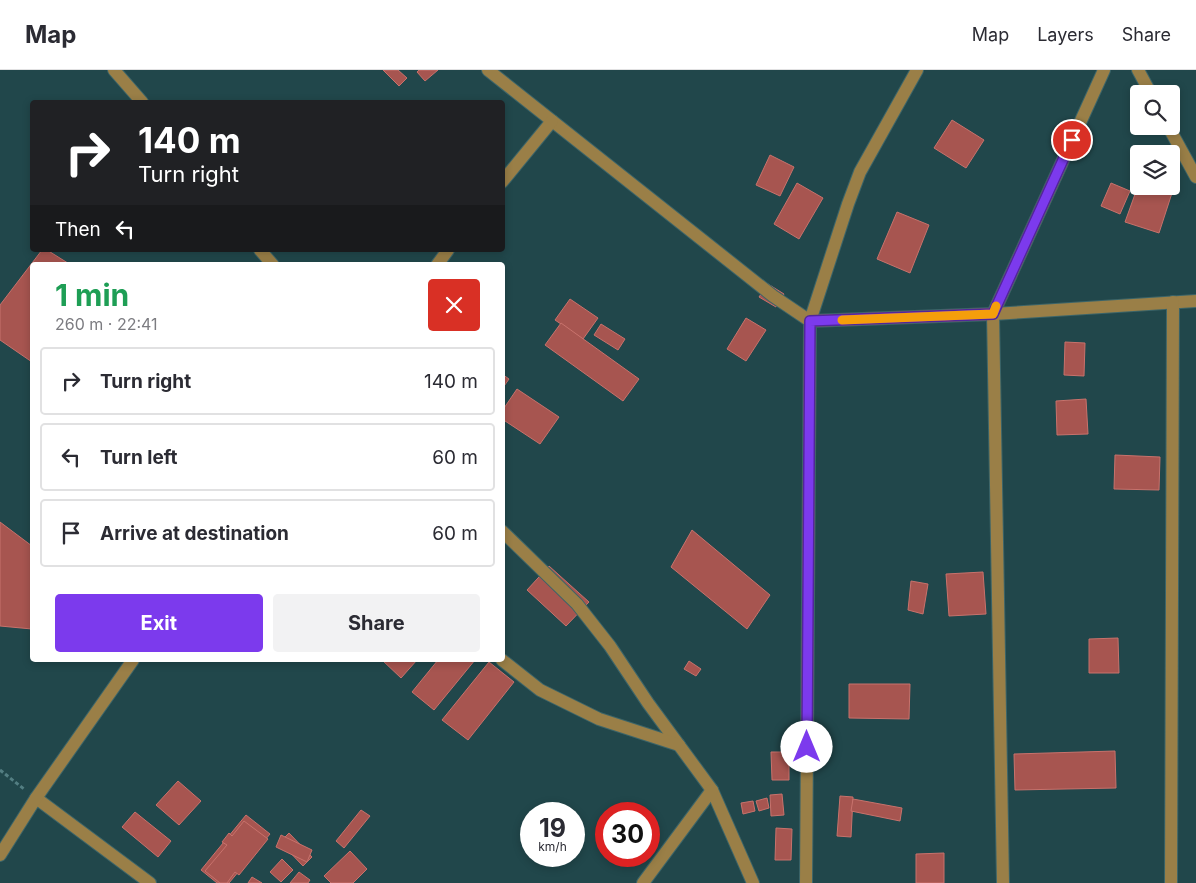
<!DOCTYPE html>
<meta charset="utf-8">
<style>
:root{--surface:#fff;--page:#f2f2f3;--text:#2b2b33;--muted:#7c7c81;--line:#e1e1e2;--accent:#7c3aed}
body{margin:0;font-family:Inter,sans-serif;background:var(--page);color:var(--text);height:100vh;display:flex;flex-direction:column;font-size:19px;white-space:nowrap}
*{box-sizing:border-box;margin:0}
p{font-size:16px;color:var(--muted)}
.icon{flex:none;width:28px;height:28px;fill:none;stroke:currentColor;stroke-width:2;stroke-linecap:round;stroke-linejoin:round}
.map{position:relative;flex:1;overflow:hidden}
.sheet{position:absolute;left:30px;top:192px;width:475px;height:400px;display:flex;flex-direction:column;background:var(--surface);border-radius:5px;box-shadow:0 2px 8px #0003}
.sheet>*{flex:none}
.guide{position:absolute;left:30px;top:30px;width:475px;height:152px;border-radius:5px;box-shadow:0 2px 8px #0003;background:#202124;color:#fff;overflow:hidden}
.tools{position:absolute;left:1130px;top:15px;display:grid;gap:10px}
.tools a{display:grid;place-items:center;width:50px;height:50px;border-radius:5px;background:var(--surface);box-shadow:0 2px 8px #0003;font-size:25px}
.speed{position:absolute;left:520px;top:732px;display:flex;gap:10px;font-size:25px;font-weight:700;text-align:center}
.speed>*{display:grid;place-content:center;width:65px;height:65px;border-radius:50%;background:var(--surface);box-shadow:0 2px 8px #0003;line-height:1}
.speed small{font-size:12px;font-weight:400}
.speed .limit{border:8px solid #d22;background:#fff;color:#111}
.pin{position:absolute;display:grid;place-items:center;width:42px;height:42px;color:#fff;margin:-21px;border:2px solid #fff;border-radius:50%;box-shadow:0 1px 5px #0007}
.me{position:absolute;width:55px;margin:-28px;rotate:0deg;stroke-linejoin:round;filter:drop-shadow(0 0 4px #0008)}
.turn{display:flex;align-items:center;gap:18px;height:105px;padding:0 25px;font-size:22px}
.turn .icon{width:65px;height:65px;stroke-width:2.5}
.turn b{display:block;font-size:35px;line-height:42px}
.then{display:flex;align-items:center;height:48px;padding:0 25px;background:#0003;gap:10px;font-size:19px}
.round{display:grid;place-items:center;flex:none;width:52px;height:52px;border-radius:5px;background:var(--page)}
.headline{display:flex;align-items:center;justify-content:space-between;height:85px;padding:0 25px}
h1{font-size:30px;font-weight:700;line-height:38px;color:#1e9e55}
.button{display:flex;gap:10px;margin-top:auto;padding:10px 25px}
.button a{flex:1;height:58px;border-radius:5px;background:var(--accent);color:#fff;font-size:20px;font-weight:700;line-height:58px;text-align:center}
.button a+a{background:var(--page);color:var(--text)}
ul{padding:0;list-style:none}
li{display:flex;align-items:center;gap:15px;height:68px;margin:0 10px 8px;padding:0 15px;border:2px solid var(--line);border-radius:5px}
li div{flex:1}
li b{display:block;font-size:19px}
li em{font-style:normal}
header{display:flex;align-items:center;gap:30px;box-sizing:border-box;height:70px;padding:0 25px;background:var(--surface);border-bottom:1px solid var(--line)}
header strong{font-size:24px}
nav{display:flex;gap:28px;margin-inline-start:auto;font-size:18px}
.map>svg:first-child{display:block}
.building{fill:#a75550;stroke:#c8726c}
.lines{fill:none;stroke-linecap:round;stroke-linejoin:round}
.minor-casing{stroke:#3c6569;stroke-width:14}
.path{stroke:#537e82;stroke-width:3;stroke-dasharray:4 2.5;stroke-linecap:butt}
.minor{stroke:#9a7f47;stroke-width:12}
.route-casing{stroke:#51269a;stroke-width:12}
.route{stroke:#7c3aed;stroke-width:9}
.slow{stroke:#f59e0b;stroke-width:9}
</style>
<header>
<strong>Map</strong>
<nav><a>Map</a><a>Layers</a><a>Share</a></nav>
</header>
<div class="map">
<svg width="1196" height="813" viewBox="0 0 1196 813">
<rect width="100%" height="100%" fill="#21474b"/>
<g class="building">
<path d="M383 0H398L407 8 399 16Z"/>
<path d="M419 0H438L425 11 417 2Z"/>
<path d="M952 50 984 70 966 98 934 78Z"/>
<path d="M770 85 794 97 780 126 756 115Z"/>
<path d="M797 113 823 128 799 169 774 154Z"/>
<path d="M1111 113 1130 121 1120 144 1101 136Z"/>
<path d="M1139 113V116H1150L1172 123 1159 163 1125 152Z"/>
<path d="M897 142 929 155 910 203 877 189Z"/>
<path d="M42 180H47L71 195H32V292L0 270V235Z"/>
<path d="M768 214 784 224 776 237 759 227Z"/>
<path d="M570 229 598 248 583 269 555 250Z"/>
<path d="M746 248 766 260 746 291 727 279Z"/>
<path d="M561 253 639 309 623 331 545 275Z"/>
<path d="M601 254 625 269 618 280 594 265Z"/>
<path d="M1065 272 1085 273 1084 306 1064 305Z"/>
<path d="M502 304 509 309 502 319Z"/>
<path d="M517 319 559 347 540 374 502 349V341Z"/>
<path d="M1086 329 1088 364 1057 365 1056 331Z"/>
<path d="M1115 385 1160 387 1159 420 1114 419Z"/>
<path d="M0 452 32 476V559L0 556Z"/>
<path d="M692 460 770 525 747 559 671 497Z"/>
<path d="M549 496 589 532 566 556 527 520Z"/>
<path d="M983 502 986 544 949 546 946 504Z"/>
<path d="M911 511 928 514 923 544 908 540Z"/>
<path d="M1118 568 1119 603H1089V569Z"/>
<path d="M382 590H417L401 608Z"/>
<path d="M438 590H475L434 640 412 622Z"/>
<path d="M689 591 701 599 696 606 684 599Z"/>
<path d="M489 592 514 612 468 670 442 650Z"/>
<path d="M849 614H910L909 649 849 648Z"/>
<path d="M1115 681 1116 718 1015 720 1014 684Z"/>
<path d="M771 682H789V710H772Z"/>
<path d="M178 711 201 731 179 755 156 735Z"/>
<path d="M782 724 784 745 771 746 770 725Z"/>
<path d="M840 726 853 727 851 767 837 766Z"/>
<path d="M767 728 769 738 759 741 756 731Z"/>
<path d="M853 729 902 738 900 751 851 741Z"/>
<path d="M753 731 755 741 743 744 741 733Z"/>
<path d="M361 740 370 746 344 778 336 771Z"/>
<path d="M135 742 171 771 158 787 122 757Z"/>
<path d="M246 745 270 764 229 813H217L201 800Z"/>
<path d="M244 751 268 769 239 805 235 802 227 813H220L205 801 227 775 222 772 229 763 232 766Z"/>
<path d="M776 758 792 759 791 790H775Z"/>
<path d="M289 763 312 787 303 796 280 772Z"/>
<path d="M281 765 312 780 307 792 276 777Z"/>
<path d="M350 781 367 799 353 813H331L324 806Z"/>
<path d="M944 783V813H916V784Z"/>
<path d="M282 789 293 800 281 812 270 802Z"/>
<path d="M299 802 310 810 308 813H290Z"/>
<path d="M252 807 262 813H248Z"/>
</g>
<g class="lines">
<defs>
<g id="minor">
<path d="M114 0 142 32"/>
<path d="M488 0 773 226 810 251 993 244 1196 231"/>
<path d="M1138 0 1151 24"/>
<path d="M1168 56 1196 107"/>
<path d="M502 112 552 51"/>
<path d="M260 180 273 195"/>
<path d="M437 195 448 180"/>
<path d="M502 461 577 534 610 576 648 633 712 720 753 813"/>
<path d="M502 590 540 620 599 649 679 675"/>
<path d="M36 728 150 813"/>
<path d="M0 785 36 728 133 590"/>
<path d="M643 813 712 720"/>
<path d="M806 813 810 251 848 134 860 102 917 0"/>
<path d="M1003 813 993 244 1104 0"/>
<path d="M1171 813 1173 232"/>
</g>
</defs>
<use href="#minor" class="minor-casing"/>
<path class="path" d="M0 700 24 719"/>
<use href="#minor" class="minor"/>
</g>
<g class="lines">
<defs>
<path id="route" d="M807 677 810 251 993 244 1072 70"/>
</defs>
<use href="#route" class="route-casing"/>
<use href="#route" class="route"/>
<path class="slow" d="M842 250 993 244 996 236"/>
</g>
</svg>
<div class="tools">
<a><svg class="icon" aria-label="search" viewBox="0 0 24 24"><circle cx="10" cy="10" r="6"/><path d="M15 15l6 6"/></svg></a>
<a><svg class="icon" aria-label="layers" viewBox="0 0 24 24"><path d="M12 4l9 5-9 5-9-5zM3 14l9 5 9-5"/></svg></a>
</div>
<div class="speed"><div>19<small>km/h</small></div><div class="limit">30</div></div>
<div class="pin" style="left:1072px;top:70px;background:#d93025"><svg class="icon" aria-label="arrive" viewBox="0 0 24 24"><path d="M6 21V4h12l-3 4 3 4H6"/></svg></div>
<svg class="me" style="left:807px;top:677px" viewBox="-20 -20 40 40"><circle r="19" fill="#fff"/><path d="M0-13L10 11 0 6-10 11z" fill="#7c3aed"/></svg>
<div class="guide">
<div class="turn"><svg class="icon" aria-label="right" viewBox="0 0 24 24"><path d="M7 20v-9h11M14 6l5 5-5 5"/></svg><div><b>140 m</b>Turn right</div></div>
<div class="then">Then<svg class="icon" aria-label="left" viewBox="0 0 24 24"><path d="M17 20v-9H6M10 6l-5 5 5 5"/></svg></div>
</div>
<section class="sheet">
<div class="headline"><div><h1>1 min</h1><p>260 m · 22:41</p></div><a class="round" style="background:#d93025;color:#fff"><svg class="icon" aria-label="close" viewBox="0 0 24 24"><path d="M6 6l12 12M18 6L6 18"/></svg></a></div>
<ul>
<li><svg class="icon" aria-label="right" viewBox="0 0 24 24"><path d="M7 20v-9h11M14 6l5 5-5 5"/></svg><div><b>Turn right</b></div><em>140 m</em></li>
<li><svg class="icon" aria-label="left" viewBox="0 0 24 24"><path d="M17 20v-9H6M10 6l-5 5 5 5"/></svg><div><b>Turn left</b></div><em>60 m</em></li>
<li><svg class="icon" aria-label="arrive" viewBox="0 0 24 24"><path d="M6 21V4h12l-3 4 3 4H6"/></svg><div><b>Arrive at destination</b></div><em>60 m</em></li>
</ul>
<div class="button"><a>Exit</a><a>Share</a></div>
</section>
</div>
